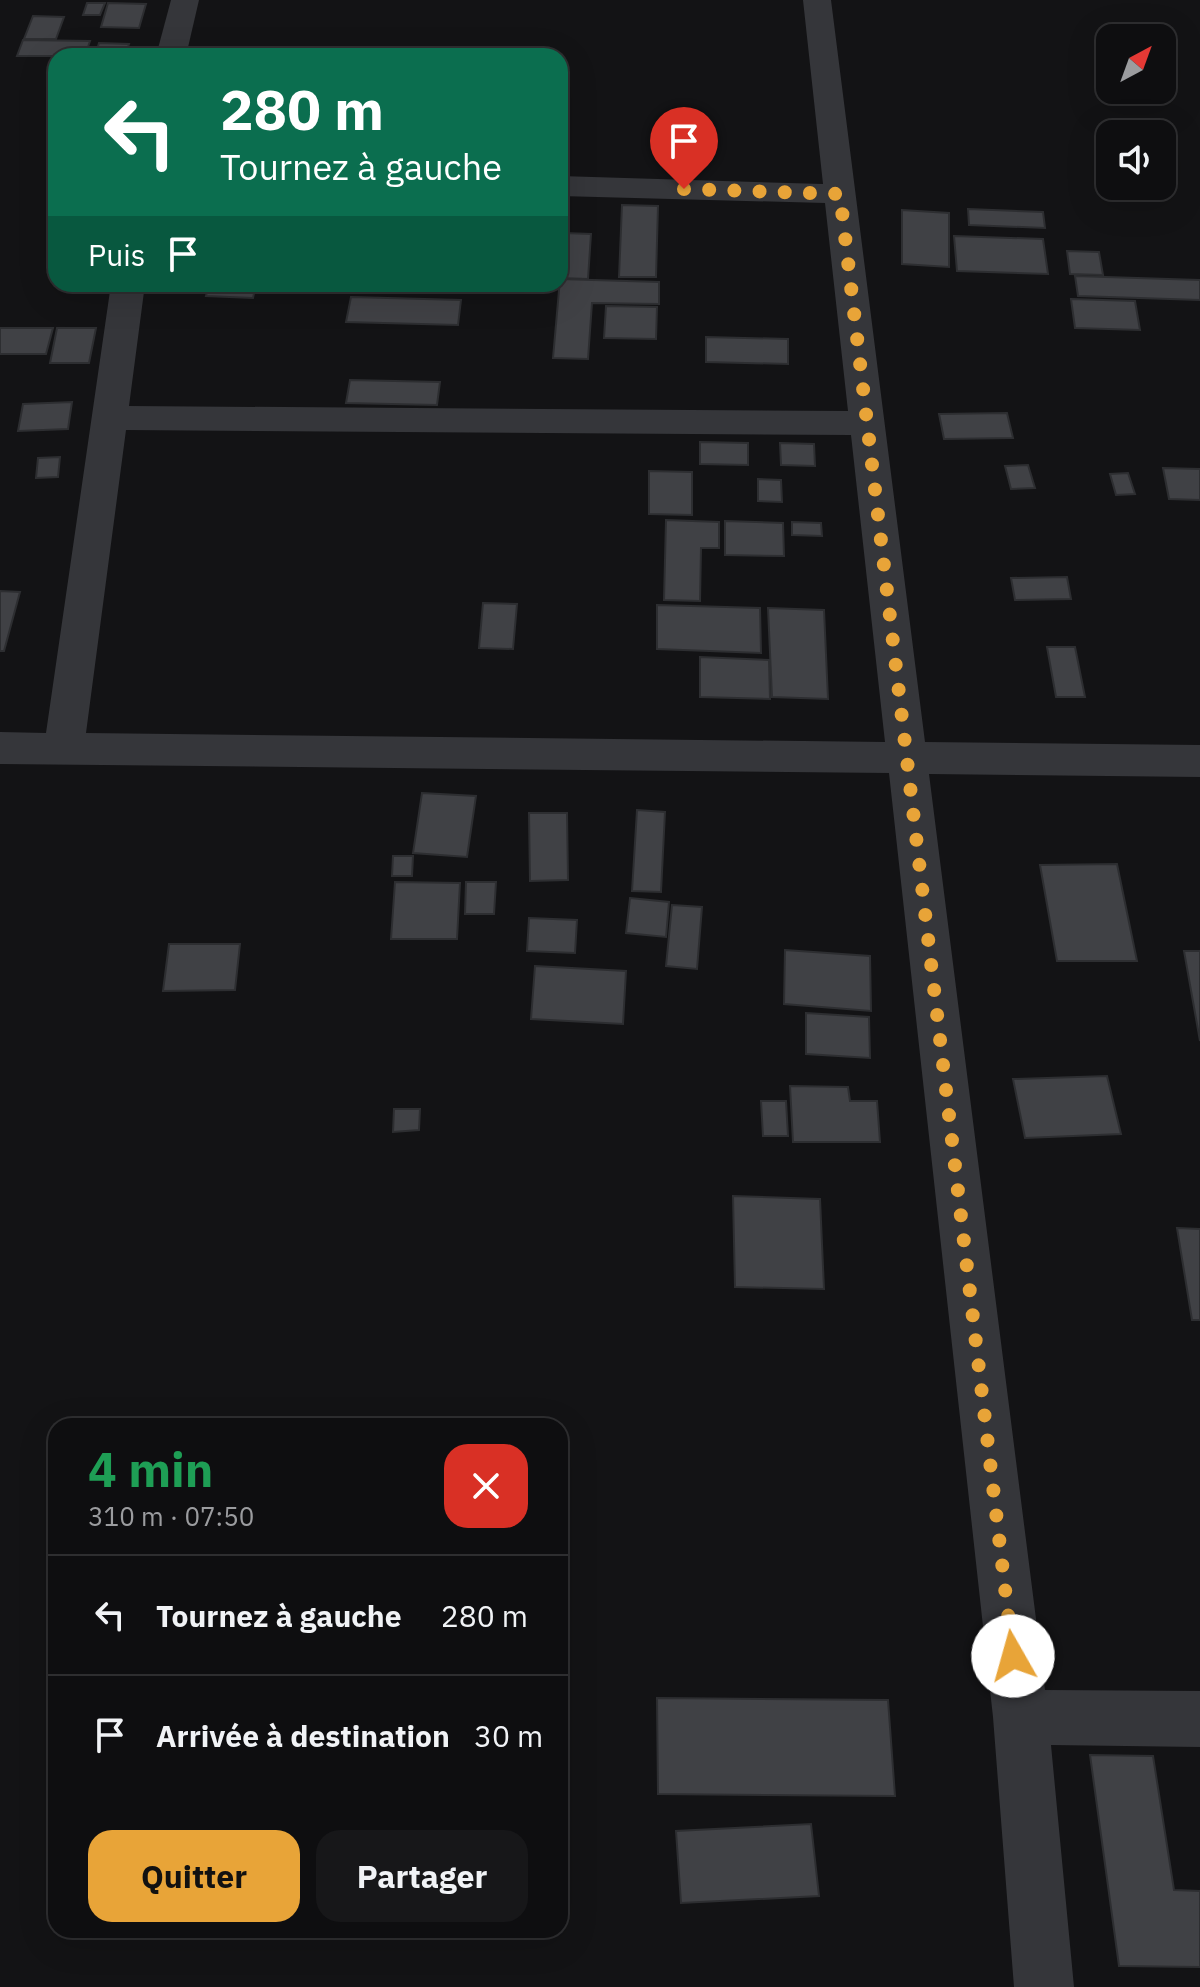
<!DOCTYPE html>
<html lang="fr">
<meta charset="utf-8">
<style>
:root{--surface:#0e0e10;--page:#171719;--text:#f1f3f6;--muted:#9b9c9f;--line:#2e2e30;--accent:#e8a438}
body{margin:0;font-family:"IBM Plex Sans",sans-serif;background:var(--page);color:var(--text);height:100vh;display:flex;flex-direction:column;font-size:30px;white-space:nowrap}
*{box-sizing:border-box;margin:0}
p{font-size:26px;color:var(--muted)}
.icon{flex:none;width:44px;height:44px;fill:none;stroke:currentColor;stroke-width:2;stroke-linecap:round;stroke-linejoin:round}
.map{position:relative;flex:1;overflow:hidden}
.drawer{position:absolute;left:48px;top:1418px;width:520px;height:520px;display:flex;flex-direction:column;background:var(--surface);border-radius:24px;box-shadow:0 8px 32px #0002,0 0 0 2px var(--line)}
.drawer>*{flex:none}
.banner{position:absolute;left:48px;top:48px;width:520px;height:244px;border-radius:24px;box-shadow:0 8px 32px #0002,0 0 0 2px var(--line);background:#0b6e4f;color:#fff;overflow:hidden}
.needle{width:52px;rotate:41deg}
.fabs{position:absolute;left:1096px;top:24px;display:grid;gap:16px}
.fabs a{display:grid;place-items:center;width:80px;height:80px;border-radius:16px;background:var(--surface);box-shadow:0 8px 32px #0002,0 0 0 2px var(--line);font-size:40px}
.pin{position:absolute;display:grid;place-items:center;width:68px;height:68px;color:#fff;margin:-82px -34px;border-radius:50% 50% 50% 0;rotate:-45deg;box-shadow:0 0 8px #0007}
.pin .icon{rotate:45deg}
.me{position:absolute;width:88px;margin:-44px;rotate:353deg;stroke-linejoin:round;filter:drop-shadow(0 0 6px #0008)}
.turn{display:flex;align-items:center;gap:28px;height:168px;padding:0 40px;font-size:36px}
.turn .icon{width:104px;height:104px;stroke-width:2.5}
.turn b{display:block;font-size:56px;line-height:68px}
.then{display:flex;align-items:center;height:76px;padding:0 40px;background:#0003;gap:16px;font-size:30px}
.round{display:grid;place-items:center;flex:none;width:84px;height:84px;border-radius:24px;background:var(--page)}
.overview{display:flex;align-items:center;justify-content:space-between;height:136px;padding:0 40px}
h1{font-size:48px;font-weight:700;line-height:60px;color:#1e9e55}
.button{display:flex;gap:16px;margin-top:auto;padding:16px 40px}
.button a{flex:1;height:92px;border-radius:24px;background:var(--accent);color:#111;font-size:32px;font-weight:700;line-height:92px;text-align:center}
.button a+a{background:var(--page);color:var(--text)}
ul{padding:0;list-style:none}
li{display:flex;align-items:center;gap:24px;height:120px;padding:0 40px;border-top:2px solid var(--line)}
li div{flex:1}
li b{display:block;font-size:30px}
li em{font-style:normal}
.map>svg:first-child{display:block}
.building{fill:#404145;stroke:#2d2e31;stroke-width:2}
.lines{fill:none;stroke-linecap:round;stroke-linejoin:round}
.minor{fill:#35363a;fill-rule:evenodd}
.route{stroke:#e8a438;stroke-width:14;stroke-dasharray:0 25.2}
</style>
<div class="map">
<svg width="1200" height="1987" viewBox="0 0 1200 1987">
<rect width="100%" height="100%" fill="#131315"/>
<g class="building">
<path d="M87 3H105L100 15H83Z"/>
<path d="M108 3 146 4 139 28 101 27Z"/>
<path d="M33 16 64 17 56 39H24Z"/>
<path d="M23 40 90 41 85 56H17Z"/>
<path d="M99 43 129 44 125 56H95Z"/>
<path d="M622 205 658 206 656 277H619Z"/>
<path d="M968 209 1043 212 1045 228 969 225Z"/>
<path d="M902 210 949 213V267L902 264Z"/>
<path d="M564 233 591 234 588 279 560 278Z"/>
<path d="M954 236 1043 239 1048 274 957 271Z"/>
<path d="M1067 251 1099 252 1103 275 1070 274Z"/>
<path d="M1075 276 1200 280V300L1078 296Z"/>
<path d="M560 279 659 282V304L592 303 588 359 553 358Z"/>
<path d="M209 284H256L253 298 206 296Z"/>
<path d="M351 297 461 300 458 325 346 322Z"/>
<path d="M1071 299 1135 301 1140 330 1075 328Z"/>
<path d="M606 306 657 307 656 339 604 338Z"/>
<path d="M0 328H53L46 354H0Z"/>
<path d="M57 328H96L89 363H50Z"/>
<path d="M706 337 788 339V364L706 362Z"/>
<path d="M350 380 440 382 437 405 346 403Z"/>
<path d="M72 402 68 429 18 431 23 404Z"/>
<path d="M1007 413 1013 438 944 439 939 414Z"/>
<path d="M700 442 748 443V465L700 464Z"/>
<path d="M780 443 814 444 815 466 781 465Z"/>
<path d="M60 457 58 477 36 478 38 458Z"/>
<path d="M1028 465 1035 488 1011 489 1005 466Z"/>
<path d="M1163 468 1200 469V500L1169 499Z"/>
<path d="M649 471 692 472V515L649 514Z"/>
<path d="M1128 473 1135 494 1116 495 1110 474Z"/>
<path d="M758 479 781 480 782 502 758 501Z"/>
<path d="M666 520 719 522V548H701L700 601 664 600Z"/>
<path d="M725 521 783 523 784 556 725 555Z"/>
<path d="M792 522 821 523 822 536 792 535Z"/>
<path d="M1067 577 1071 599 1015 600 1011 578Z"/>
<path d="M0 591 20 592 4 651H0Z"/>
<path d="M483 603 517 604 513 649 479 648Z"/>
<path d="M657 605 760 608 761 653 657 649Z"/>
<path d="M768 608 824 610 828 699 772 697Z"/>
<path d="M1047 647H1075L1085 697H1056Z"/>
<path d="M700 657 769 660 770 699 700 697Z"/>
<path d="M422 793 476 796 467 857 413 853Z"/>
<path d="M637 810 665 812 661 892 632 891Z"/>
<path d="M529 813H567L568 880 530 881Z"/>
<path d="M393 856H413L412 876H392Z"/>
<path d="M1117 864 1137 961H1057L1040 865Z"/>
<path d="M395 882 460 883 457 939H391Z"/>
<path d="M466 882H496L494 914H465Z"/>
<path d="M630 898 669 902 666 937 626 933Z"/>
<path d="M672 905 702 907 697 969 666 966Z"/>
<path d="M529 918 577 920 575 953 527 951Z"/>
<path d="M169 944H240L235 990 163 991Z"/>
<path d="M785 950 870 956 871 1011 784 1004Z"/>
<path d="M1184 951H1200V1041Z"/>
<path d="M535 966 626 971 623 1024 531 1019Z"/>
<path d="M806 1013 869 1017 870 1058 806 1054Z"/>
<path d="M1107 1076 1121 1134 1025 1138 1013 1079Z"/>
<path d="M790 1086 848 1087 850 1101H877L880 1142H793Z"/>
<path d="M761 1101H786L788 1136H763Z"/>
<path d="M394 1109H420L419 1130 393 1132Z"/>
<path d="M733 1196 820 1199 824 1289 735 1287Z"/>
<path d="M1177 1228 1200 1229V1320H1192Z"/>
<path d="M657 1698 888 1700 895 1796 658 1794Z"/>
<path d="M1090 1755 1153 1756 1174 1890 1200 1891V1967L1119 1966Z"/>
<path d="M811 1824 819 1896 681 1903 676 1831Z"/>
</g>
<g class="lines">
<g class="minor">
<path d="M171 0H199L186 56H156Z"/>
<path d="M803 0H831L925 742 1200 745V777L929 774 1045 1690 1200 1691V1747L1051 1745 1074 1987H1014L993 1717 889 773 0 764V732L46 733 111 284H145L129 406 848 411 825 203 560 196V176L823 184ZM126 430 851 435 885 742 86 733Z"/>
</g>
</g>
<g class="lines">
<path class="route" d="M684 189 840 194 1013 1656"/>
</g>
</svg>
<div class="fabs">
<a><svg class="needle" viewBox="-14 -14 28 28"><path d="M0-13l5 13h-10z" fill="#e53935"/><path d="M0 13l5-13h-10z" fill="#9b9c9f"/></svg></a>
<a><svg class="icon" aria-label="sound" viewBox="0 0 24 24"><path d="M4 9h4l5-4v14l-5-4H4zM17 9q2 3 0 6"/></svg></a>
</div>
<div class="pin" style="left:684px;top:189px;background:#d93025"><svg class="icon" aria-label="arrive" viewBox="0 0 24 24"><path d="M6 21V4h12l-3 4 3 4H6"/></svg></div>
<svg class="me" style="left:1013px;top:1656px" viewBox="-20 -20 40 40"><circle r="19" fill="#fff"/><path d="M0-13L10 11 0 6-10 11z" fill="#e8a438"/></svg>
<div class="banner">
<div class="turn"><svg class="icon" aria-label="left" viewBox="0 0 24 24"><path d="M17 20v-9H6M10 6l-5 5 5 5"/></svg><div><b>280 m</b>Tournez à gauche</div></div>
<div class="then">Puis<svg class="icon" aria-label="arrive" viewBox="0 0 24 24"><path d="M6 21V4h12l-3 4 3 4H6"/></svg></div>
</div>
<section class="drawer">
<div class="overview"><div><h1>4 min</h1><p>310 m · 07:50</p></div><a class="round" style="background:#d93025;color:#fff"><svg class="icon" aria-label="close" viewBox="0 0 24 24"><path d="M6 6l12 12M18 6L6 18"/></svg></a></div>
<ul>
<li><svg class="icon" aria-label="left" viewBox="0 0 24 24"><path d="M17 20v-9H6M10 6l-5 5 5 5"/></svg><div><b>Tournez à gauche</b></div><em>280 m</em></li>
<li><svg class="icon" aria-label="arrive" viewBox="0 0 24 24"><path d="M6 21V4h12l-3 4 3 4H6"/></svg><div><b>Arrivée à destination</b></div><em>30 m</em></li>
</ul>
<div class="button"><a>Quitter</a><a>Partager</a></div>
</section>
</div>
